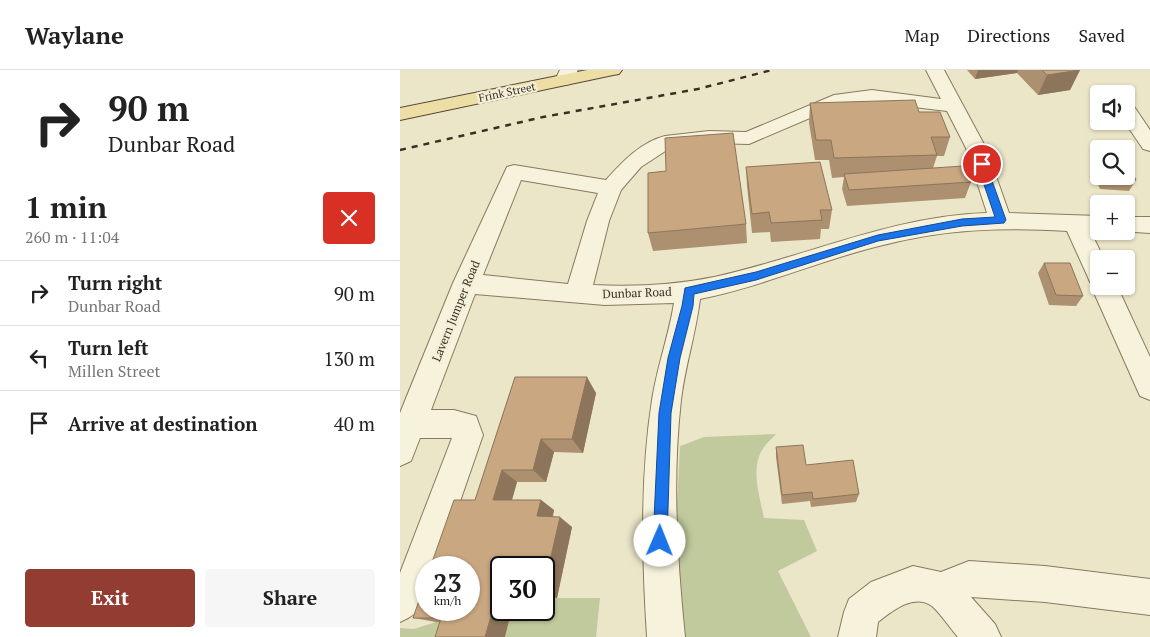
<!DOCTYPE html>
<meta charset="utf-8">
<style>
:root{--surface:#fff;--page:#f6f6f6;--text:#222;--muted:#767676;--line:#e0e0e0;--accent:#933d32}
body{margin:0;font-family:"PT Serif",serif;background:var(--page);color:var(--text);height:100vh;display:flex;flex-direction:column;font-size:19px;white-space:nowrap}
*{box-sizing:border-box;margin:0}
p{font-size:16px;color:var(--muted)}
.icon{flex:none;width:28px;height:28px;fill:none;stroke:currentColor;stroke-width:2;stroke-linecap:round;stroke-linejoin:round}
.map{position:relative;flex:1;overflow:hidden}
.sheet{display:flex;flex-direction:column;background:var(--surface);width:400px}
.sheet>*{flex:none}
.hud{background:#fff;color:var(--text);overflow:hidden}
.buttons{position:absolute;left:690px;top:15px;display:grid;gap:10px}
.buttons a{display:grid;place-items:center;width:45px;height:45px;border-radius:5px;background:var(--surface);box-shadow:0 1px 4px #0004;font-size:25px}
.speed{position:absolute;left:15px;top:486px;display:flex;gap:10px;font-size:25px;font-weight:700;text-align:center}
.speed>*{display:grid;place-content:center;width:65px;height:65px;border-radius:50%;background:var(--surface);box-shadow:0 1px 4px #0004;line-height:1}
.speed small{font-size:12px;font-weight:400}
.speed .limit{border:2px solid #111;border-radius:8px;background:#fff;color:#111}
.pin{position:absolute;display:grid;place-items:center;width:42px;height:42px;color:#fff;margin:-21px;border:2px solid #fff;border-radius:50%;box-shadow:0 1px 5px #0007}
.me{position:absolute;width:55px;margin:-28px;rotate:1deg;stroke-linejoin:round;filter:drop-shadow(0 0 4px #0008)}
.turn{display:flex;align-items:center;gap:18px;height:105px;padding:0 25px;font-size:22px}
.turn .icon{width:65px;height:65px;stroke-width:2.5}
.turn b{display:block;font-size:35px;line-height:42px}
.round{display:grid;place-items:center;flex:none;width:52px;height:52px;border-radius:5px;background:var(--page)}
.summary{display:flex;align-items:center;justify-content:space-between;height:85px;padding:0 25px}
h1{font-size:30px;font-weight:800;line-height:38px}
.primary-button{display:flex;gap:10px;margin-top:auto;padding:10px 25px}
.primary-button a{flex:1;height:58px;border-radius:5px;background:var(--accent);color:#fff;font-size:20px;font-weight:800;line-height:58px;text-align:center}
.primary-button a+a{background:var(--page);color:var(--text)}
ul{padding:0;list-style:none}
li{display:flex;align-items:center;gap:15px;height:65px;padding:0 25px;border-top:1px solid var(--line)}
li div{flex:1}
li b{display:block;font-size:19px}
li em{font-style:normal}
header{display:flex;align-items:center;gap:30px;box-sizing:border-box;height:70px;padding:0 25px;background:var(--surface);border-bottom:1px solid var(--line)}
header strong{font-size:24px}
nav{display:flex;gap:28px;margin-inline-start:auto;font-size:18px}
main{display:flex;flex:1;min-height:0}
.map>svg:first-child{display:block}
.green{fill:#c0ca9d}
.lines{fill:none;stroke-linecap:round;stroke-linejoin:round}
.minor-casing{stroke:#88795f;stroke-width:2}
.major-casing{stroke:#564732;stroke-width:2}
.minor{fill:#f7f2dc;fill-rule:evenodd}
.major{fill:#ecdea4;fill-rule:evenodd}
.rail{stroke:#393021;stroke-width:2.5;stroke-dasharray:6 6;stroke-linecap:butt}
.wall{fill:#ac906f}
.shaded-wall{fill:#8c755a}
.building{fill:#c8a781;stroke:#8c755a}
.route{fill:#1a73e8;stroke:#114b97}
.labels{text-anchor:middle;stroke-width:4.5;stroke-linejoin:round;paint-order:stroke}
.far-street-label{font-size:11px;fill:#393021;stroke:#f4efd8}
.street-label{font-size:12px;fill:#393021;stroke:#f4efd8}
</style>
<header>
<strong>Waylane</strong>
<nav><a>Map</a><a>Directions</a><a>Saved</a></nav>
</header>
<main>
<section class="sheet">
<div class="hud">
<div class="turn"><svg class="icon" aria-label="right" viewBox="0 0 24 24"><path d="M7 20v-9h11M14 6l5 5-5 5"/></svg><div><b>90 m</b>Dunbar Road</div></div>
</div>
<div class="summary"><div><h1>1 min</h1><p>260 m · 11:04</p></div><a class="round" style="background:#d93025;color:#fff"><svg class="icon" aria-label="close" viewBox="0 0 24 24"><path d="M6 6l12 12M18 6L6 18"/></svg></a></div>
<ul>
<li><svg class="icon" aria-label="right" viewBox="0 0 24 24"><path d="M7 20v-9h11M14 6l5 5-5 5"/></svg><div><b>Turn right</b><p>Dunbar Road</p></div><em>90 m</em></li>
<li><svg class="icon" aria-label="left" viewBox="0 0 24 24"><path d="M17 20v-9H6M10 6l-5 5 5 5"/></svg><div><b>Turn left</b><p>Millen Street</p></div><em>130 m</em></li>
<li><svg class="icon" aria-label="arrive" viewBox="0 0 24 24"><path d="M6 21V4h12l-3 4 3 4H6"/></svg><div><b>Arrive at destination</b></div><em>40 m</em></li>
</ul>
<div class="primary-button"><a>Exit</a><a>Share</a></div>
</section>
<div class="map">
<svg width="750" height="567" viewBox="0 0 750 567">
<rect width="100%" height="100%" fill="#ece6c9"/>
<g class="green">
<path d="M376 364C371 370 364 375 361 382 351 400 360 428 364 448L404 450 417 481 378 501 411 567H281L276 457 280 376 304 367Z"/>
<path d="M144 528H200L196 567H105L109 551H131L134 540H144Z"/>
<path d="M36 552 62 553 58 567H0V558L14 559Z"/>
</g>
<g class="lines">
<defs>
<g id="minor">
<path d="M160 0H178L170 14 164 15 158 14 155 10Z"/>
<path d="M526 0H544L586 78 609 143 699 146V161H702L691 162 704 189H699V216H717L750 287V330L740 326 691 216 693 213 690 212 687 205 667 161C600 157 545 159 479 176 418 191 361 217 300 229 296 263 285 296 281 330 272 409 277 488 285 567H247C242 488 240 408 252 330 257 297 269 265 274 233L205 235 75 224 31 340H54L76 346 83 365 37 498H26C26 525 29 540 0 552V503L52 368H20L11 391 0 396V343L53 213 107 97 114 95 206 110C222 92 241 72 265 66L309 61 346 62 434 25 472 20 541 29ZM472 32 547 41 566 78 587 143C491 146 406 187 314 207 274 215 234 217 193 215L209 151 221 120 241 97 270 78 309 73 349 74 438 36ZM121 110 198 123 187 151 168 214 83 205Z"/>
<path d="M726 33 733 35 750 60V81L743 79 724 51H726Z"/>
<path d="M726 147H750V163L720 161H726Z"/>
<path d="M569 491 645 496 750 509V545L645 532 571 527 595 554 601 567H558C550 558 541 544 532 536 514 523 492 541 478 552L476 567H438L444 542 449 529 471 512 513 496 541 502Z"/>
</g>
<path id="major" d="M187 0H222L219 4 213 5 0 50V38Z"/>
</defs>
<use href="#minor" class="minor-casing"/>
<use href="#major" class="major-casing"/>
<use href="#minor" class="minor"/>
<use href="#major" class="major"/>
<path class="rail" d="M0 80 143 47 298 19 372 0"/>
</g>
<g class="wall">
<path d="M567 0H680L670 20 638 25 617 3 575 9Z"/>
<path d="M410 33 550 67 544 86H537L533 98 571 112 565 128 447 136 442 119 444 107 432 108 429 90H415L409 53Z"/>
<path d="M699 94V106H726L736 110 729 121 700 119 693 103Z"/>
<path d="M346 97 432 140 429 159H421L420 169 371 172 370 162 352 163 347 116Z"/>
<path d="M346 154 347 173 253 181 248 163Z"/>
<path d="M644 193 683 226 676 236 649 235 638 203Z"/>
<path d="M115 307 196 323 183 383 154 382 146 412H117L112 430H141L154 440 153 447 172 457 157 528H144V498H101L131 551 36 552 13 548 75 430Z"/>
<path d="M376 377 406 395 459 424 456 432 411 437 410 431 382 434 376 387Z"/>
</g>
<g class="shaded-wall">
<path d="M578 0H618L617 3 575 9Z"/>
<path d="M680 0 670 20 638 25 647 5Z"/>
<path d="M187 307 196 323 183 383 172 369Z"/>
<path d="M141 369 154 382 146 412 133 400Z"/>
<path d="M102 400 117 412 109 440 93 430Z"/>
<path d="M141 430 154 440 150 456 137 446Z"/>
<path d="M160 447 172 457 157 528 144 522V517Z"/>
<path d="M116 540H134L131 551 115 546Z"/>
<path d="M91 546 109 551 105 567H85Z"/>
</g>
<g class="building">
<path d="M642 0H680L647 5Z"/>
<path d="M515 30 519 42H540L550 67H531L537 85 434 88 431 70H416L410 33Z"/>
<path d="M333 63 346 154 248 163V103L266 101 265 68Z"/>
<path d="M420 92 432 140H420L422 150 371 153 369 142 352 144 346 97Z"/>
<path d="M726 94H728L736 110 707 109 706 106H726Z"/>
<path d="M563 96 571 112 449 120 444 104Z"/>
<path d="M644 193H670L683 226 656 225Z"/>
<path d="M115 307H187L172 369H141L133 400H102L93 430H141L137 446 160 447 144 517V498H101V540H116L115 546H91L85 567H35L41 548H13L26 510V540H69V498H30L54 430H75Z"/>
<path d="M403 375 406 395 453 390 459 424 413 429 412 422 382 425 376 377Z"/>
</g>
<path class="route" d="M582 91 586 94 606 150 604 153 562 156 478 171 356 210 294 224 293 236 280 288 271 343 267 471 265 476 260 478 255 476 253 471 259 343 268 288 282 236 285 218 356 202 478 165 562 149 595 147 577 94Z"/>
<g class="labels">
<g class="far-street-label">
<text transform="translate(107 22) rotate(-12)" y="4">Frink Street</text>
</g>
<g class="street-label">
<text transform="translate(237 223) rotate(-2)" y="4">Dunbar Road</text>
<text transform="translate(56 241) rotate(-68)" y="4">Lavern Jumper Road</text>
</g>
</g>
</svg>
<div class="buttons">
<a><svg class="icon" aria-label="sound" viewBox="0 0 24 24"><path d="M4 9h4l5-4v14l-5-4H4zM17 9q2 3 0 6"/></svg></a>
<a><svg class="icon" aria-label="search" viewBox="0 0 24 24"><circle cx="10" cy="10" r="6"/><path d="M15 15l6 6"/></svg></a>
<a>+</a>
<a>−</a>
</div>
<div class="speed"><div>23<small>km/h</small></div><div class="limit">30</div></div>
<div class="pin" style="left:582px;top:94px;background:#d93025"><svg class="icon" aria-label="arrive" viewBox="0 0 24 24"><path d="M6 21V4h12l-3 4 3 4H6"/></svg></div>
<svg class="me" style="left:260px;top:471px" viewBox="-20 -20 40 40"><circle r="19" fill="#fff"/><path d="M0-13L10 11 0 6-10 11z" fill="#1a73e8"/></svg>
</div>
</main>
